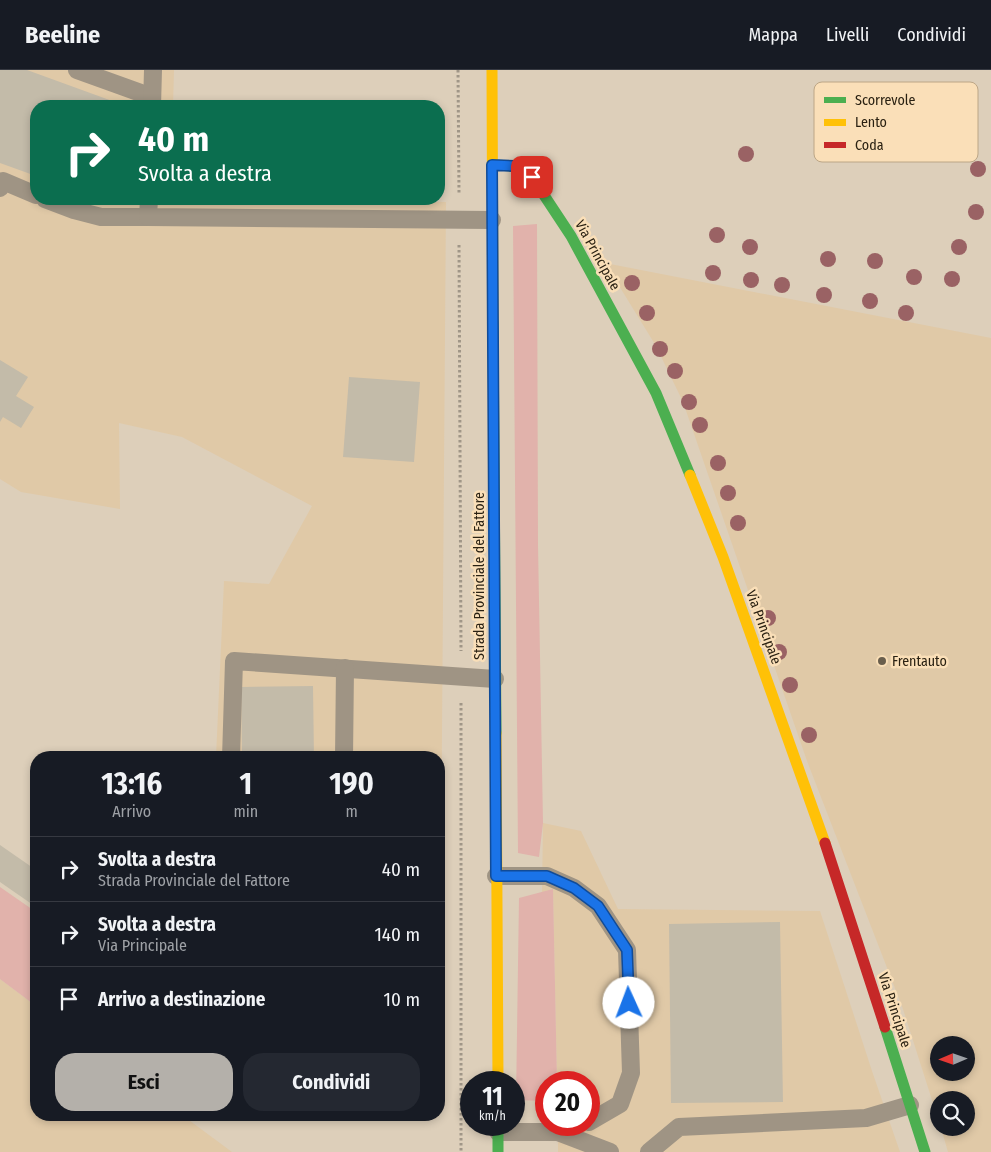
<!DOCTYPE html>
<html lang="it">
<style>
:root{--surface:#171b24;--page:#242831;--text:#f1f3f6;--muted:#9ea1a6;--line:#363941;--accent:#b4b0aa}
body{margin:0;font-family:"Fira Sans Condensed",sans-serif;background:var(--page);color:var(--text);height:100vh;display:flex;flex-direction:column;font-size:19px;white-space:nowrap}
*{box-sizing:border-box;margin:0}
p{font-size:16px;color:var(--muted)}
.icon{flex:none;width:28px;height:28px;fill:none;stroke:currentColor;stroke-width:2;stroke-linecap:round;stroke-linejoin:round}
.map{position:relative;flex:1;overflow:hidden}
.details{position:absolute;left:30px;top:681px;width:415px;height:370px;display:flex;flex-direction:column;background:var(--surface);border-radius:20px;box-shadow:0 2px 8px #0003}
.details>*{flex:none}
.hud{position:absolute;left:30px;top:30px;width:415px;height:105px;border-radius:20px;box-shadow:0 2px 8px #0003;background:#0b6e4f;color:#fff;overflow:hidden}
.needle{width:32px;rotate:268deg}
.buttons{position:absolute;left:930px;top:966px;display:grid;gap:10px}
.buttons a{display:grid;place-items:center;width:45px;height:45px;border-radius:50%;background:var(--surface);box-shadow:0 2px 8px #0003;font-size:25px}
.speed{position:absolute;left:460px;top:1001px;display:flex;gap:10px;font-size:25px;font-weight:700;text-align:center}
.speed>*{display:grid;place-content:center;width:65px;height:65px;border-radius:50%;background:var(--surface);box-shadow:0 2px 8px #0003;line-height:1}
.speed small{font-size:12px;font-weight:400}
.speed .limit{border:8px solid #d22;background:#fff;color:#111}
.pin{position:absolute;display:grid;place-items:center;width:42px;height:42px;color:#fff;margin:-21px;border-radius:10px;box-shadow:0 2px 8px #0006}
.me{position:absolute;width:55px;margin:-28px;rotate:358deg;stroke-linejoin:round;filter:drop-shadow(0 0 4px #0008)}
.turn{display:flex;align-items:center;gap:18px;height:105px;padding:0 25px;font-size:22px}
.turn .icon{width:65px;height:65px;stroke-width:2.5}
.turn b{display:block;font-size:35px;line-height:42px}
.eta{display:flex;justify-content:space-evenly;align-items:center;height:85px;text-align:center}
.eta b{font-size:30px;font-weight:700;line-height:35px}
.action{display:flex;gap:10px;margin-top:auto;padding:10px 25px}
.action a{flex:1;height:58px;border-radius:20px;background:var(--accent);color:#111;font-size:20px;font-weight:700;line-height:58px;text-align:center}
.action a+a{background:var(--page);color:var(--text)}
ul{padding:0;list-style:none}
li{display:flex;align-items:center;gap:15px;height:65px;padding:0 25px;border-top:1px solid var(--line)}
li div{flex:1}
li b{display:block;font-size:19px}
li em{font-style:normal}
header{display:flex;align-items:center;gap:30px;box-sizing:border-box;height:70px;padding:0 25px;background:var(--surface);border-bottom:1px solid var(--line)}
header strong{font-size:24px}
nav{display:flex;gap:28px;margin-inline-start:auto;font-size:18px}
.map>svg:first-child{display:block}
.built{fill:#e0c9a7;fill-rule:evenodd}
.green{fill:#e1b2ab}
.building{fill:#c3bba9}
.lines{fill:none;stroke-linecap:round;stroke-linejoin:round}
.path{stroke:#a09687;stroke-width:3;stroke-dasharray:2.5 2.5;stroke-linecap:butt}
.lane{stroke:#9f9484;stroke-width:18}
.fast{stroke:#4caf50;stroke-width:11}
.slow{stroke:#ffc107;stroke-width:11}
.jam{stroke:#c62828;stroke-width:11}
.tree{fill:#9a6264}
.route-casing{stroke:#114b97;stroke-width:12}
.route{stroke:#1a73e8;stroke-width:9}
.poi-dot{fill:#695e4d;stroke:#fadfb8;stroke-width:2}
.labels{text-anchor:middle;stroke-width:5;stroke-linejoin:round;paint-order:stroke}
.street-label{font-size:14px;fill:#2a2112;stroke:#fadfb8}
.poi-label{font-size:14px;fill:#2a2112;stroke:#fadfb8;text-anchor:start}
.key{fill:#fadfb8;stroke:#bca686;stroke-width:1}
.key-label{font-size:14px;fill:#2a2112}
</style>
<header>
<strong>Beeline</strong>
<nav><a>Mappa</a><a>Livelli</a><a>Condividi</a></nav>
</header>
<div class="map">
<svg width="991" height="1082" viewBox="0 0 991 1082">
<rect width="100%" height="100%" fill="#ddcfba"/>
<g class="built">
<path d="M0 0H174L173 36H36V129H214L446 132 440 927 439 688 216 687 224 511 269 514 312 436 182 367 119 353 120 439 21 422 0 409Z"/>
<path d="M605 193 991 268V1082H948L941 1058H966V1030H939V1052L903 939 807 691 683 332 656 276ZM939 975H966V1002H939Z"/>
<path d="M543 753 581 761 618 839 820 841 872 1001 900 1082H558V1055H589V1012H557L553 820 542 823Z"/>
<path d="M0 909 36 936V1045H182L232 1082H0Z"/>
</g>
<g class="green">
<path d="M537 154 538 475 543 753 539 787 518 783 513 156Z"/>
<path d="M0 817 36 842V936L0 909Z"/>
<path d="M553 819 557 1012H546V1031L516 1030 519 828Z"/>
</g>
<g class="building">
<path d="M0 0H27L115 32 113 36H36V106L0 93Z"/>
<path d="M0 290 28 307 16 326 34 337 21 358 3 347 0 352Z"/>
<path d="M349 307 420 312 414 392 343 387Z"/>
<path d="M313 616 314 688H242L241 617Z"/>
<path d="M0 775 36 800V837L0 812Z"/>
<path d="M780 852 783 1032 671 1033 669 854Z"/>
</g>
<g class="lines">
<g class="path">
<path d="M458 0 459 124"/>
<path d="M459 175 461 581"/>
<path d="M461 633V1082"/>
</g>
<g class="lane">
<path d="M77 0 152 27"/>
<path d="M152 36 153 0"/>
<path d="M0 118 3 111 36 125"/>
<path d="M45 129 74 140 101 147H148"/>
<path d="M149 129 148 147 492 150"/>
<path d="M231 688 234 591 495 609"/>
<path d="M344 688 345 598"/>
<path d="M496 806H547L574 818 598 836 627 880 631 1003 620 1034 589 1052"/>
<path d="M498 1062H558L610 1082"/>
<path d="M649 1082 679 1057 866 1048 910 1035"/>
</g>
<g class="fast">
<path d="M492 95 514 96 532 107 571 166 656 323 690 405"/>
<path d="M493 252 496 663"/>
<path d="M885 957 925 1082"/>
<path d="M498 1055V1082"/>
</g>
<g class="slow">
<path d="M492 0 493 252"/>
<path d="M690 405 723 487 825 773"/>
<path d="M496 663 498 1012"/>
</g>
<path class="jam" d="M825 773 885 957"/>
</g>
<g class="tree">
<circle cx="746" cy="84" r="8"/>
<circle cx="978" cy="99" r="8"/>
<circle cx="976" cy="142" r="8"/>
<circle cx="717" cy="165" r="8"/>
<circle cx="750" cy="177" r="8"/>
<circle cx="959" cy="177" r="8"/>
<circle cx="828" cy="189" r="8"/>
<circle cx="875" cy="191" r="8"/>
<circle cx="713" cy="203" r="8"/>
<circle cx="914" cy="207" r="8"/>
<circle cx="952" cy="209" r="8"/>
<circle cx="751" cy="210" r="8"/>
<circle cx="632" cy="213" r="8"/>
<circle cx="782" cy="215" r="8"/>
<circle cx="824" cy="225" r="8"/>
<circle cx="870" cy="231" r="8"/>
<circle cx="647" cy="243" r="8"/>
<circle cx="906" cy="243" r="8"/>
<circle cx="660" cy="279" r="8"/>
<circle cx="675" cy="301" r="8"/>
<circle cx="689" cy="332" r="8"/>
<circle cx="700" cy="355" r="8"/>
<circle cx="718" cy="393" r="8"/>
<circle cx="728" cy="423" r="8"/>
<circle cx="738" cy="453" r="8"/>
<circle cx="768" cy="548" r="8"/>
<circle cx="779" cy="582" r="8"/>
<circle cx="790" cy="615" r="8"/>
<circle cx="809" cy="665" r="8"/>
</g>
<g class="lines">
<defs>
<path id="route" d="M532 107 514 96 492 95 496 806H547L574 818 598 836 627 880 629 933"/>
</defs>
<use href="#route" class="route-casing"/>
<use href="#route" class="route"/>
</g>
<circle class="poi-dot" cx="882" cy="591" r="5"/>
<g class="labels">
<g class="street-label">
<text transform="translate(598 185) rotate(61)" y="5">Via Principale</text>
<text transform="translate(479 506) rotate(-90)" y="5">Strada Provinciale del Fattore</text>
<text transform="translate(764 557) rotate(70)" y="5">Via Principale</text>
<text transform="translate(895 940) rotate(72)" y="5">Via Principale</text>
</g>
<g class="poi-label">
<text x="892" y="596">Frentauto</text>
</g>
</g>
<rect x="814" y="12" width="164" height="80" rx="8" class="key"/>
<rect x="824" y="27" width="22" height="6" fill="#4caf50"/>
<rect x="824" y="49" width="22" height="7" fill="#ffc107"/>
<rect x="824" y="72" width="22" height="6" fill="#c62828"/>
<g class="key-label">
<text x="855" y="35">Scorrevole</text>
<text x="855" y="57">Lento</text>
<text x="855" y="80">Coda</text>
</g>
</svg>
<div class="buttons">
<a><svg class="needle" viewBox="-14 -14 28 28"><path d="M0-13l5 13h-10z" fill="#e53935"/><path d="M0 13l5-13h-10z" fill="#9ea1a6"/></svg></a>
<a><svg class="icon" aria-label="search" viewBox="0 0 24 24"><circle cx="10" cy="10" r="6"/><path d="M15 15l6 6"/></svg></a>
</div>
<div class="speed"><div>11<small>km/h</small></div><div class="limit">20</div></div>
<div class="pin" style="left:532px;top:107px;background:#d93025"><svg class="icon" aria-label="arrive" viewBox="0 0 24 24"><path d="M6 21V4h12l-3 4 3 4H6"/></svg></div>
<svg class="me" style="left:629px;top:933px" viewBox="-20 -20 40 40"><circle r="19" fill="#fff"/><path d="M0-13L10 11 0 6-10 11z" fill="#1a73e8"/></svg>
<div class="hud">
<div class="turn"><svg class="icon" aria-label="right" viewBox="0 0 24 24"><path d="M7 20v-9h11M14 6l5 5-5 5"/></svg><div><b>40 m</b>Svolta a destra</div></div>
</div>
<section class="details">
<div class="eta">
<div><b>13:16</b><p>Arrivo</p></div>
<div><b>1</b><p>min</p></div>
<div><b>190</b><p>m</p></div>
</div>
<ul>
<li><svg class="icon" aria-label="right" viewBox="0 0 24 24"><path d="M7 20v-9h11M14 6l5 5-5 5"/></svg><div><b>Svolta a destra</b><p>Strada Provinciale del Fattore</p></div><em>40 m</em></li>
<li><svg class="icon" aria-label="right" viewBox="0 0 24 24"><path d="M7 20v-9h11M14 6l5 5-5 5"/></svg><div><b>Svolta a destra</b><p>Via Principale</p></div><em>140 m</em></li>
<li><svg class="icon" aria-label="arrive" viewBox="0 0 24 24"><path d="M6 21V4h12l-3 4 3 4H6"/></svg><div><b>Arrivo a destinazione</b></div><em>10 m</em></li>
</ul>
<div class="action"><a>Esci</a><a>Condividi</a></div>
</section>
</div>
